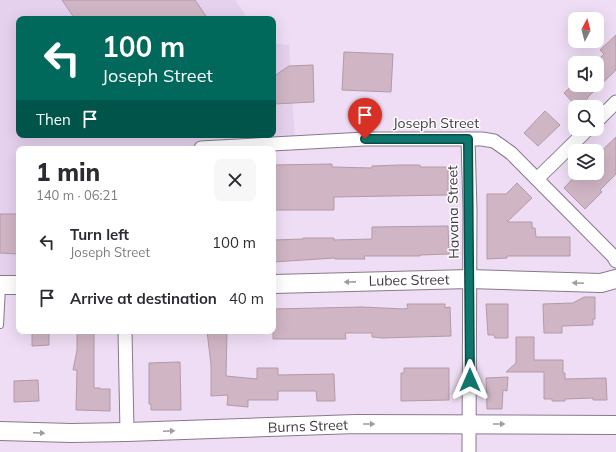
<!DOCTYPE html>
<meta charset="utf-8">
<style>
:root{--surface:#fff;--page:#f7f7f7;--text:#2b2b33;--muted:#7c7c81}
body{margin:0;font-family:Mulish,sans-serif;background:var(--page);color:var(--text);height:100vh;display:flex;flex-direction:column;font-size:15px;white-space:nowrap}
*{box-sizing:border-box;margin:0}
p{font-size:13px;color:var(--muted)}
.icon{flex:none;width:22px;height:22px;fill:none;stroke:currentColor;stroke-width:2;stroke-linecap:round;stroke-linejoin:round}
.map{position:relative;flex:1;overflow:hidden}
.details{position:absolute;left:16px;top:146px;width:260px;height:188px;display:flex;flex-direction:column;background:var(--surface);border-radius:8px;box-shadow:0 4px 16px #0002}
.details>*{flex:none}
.guide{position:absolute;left:16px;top:16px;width:260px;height:122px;border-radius:8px;box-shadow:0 4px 16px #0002;background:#00695c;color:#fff;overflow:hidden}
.needle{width:26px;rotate:6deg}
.controls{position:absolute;left:568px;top:12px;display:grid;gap:8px}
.controls a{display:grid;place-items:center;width:36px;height:36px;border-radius:8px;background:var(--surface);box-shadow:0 4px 16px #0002;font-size:20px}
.pin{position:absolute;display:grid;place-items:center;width:34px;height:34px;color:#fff;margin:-41px -17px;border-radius:50% 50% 50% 0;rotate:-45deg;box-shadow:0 0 4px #0007}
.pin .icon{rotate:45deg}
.me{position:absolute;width:44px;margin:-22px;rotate:0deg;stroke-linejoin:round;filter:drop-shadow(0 0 3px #0008)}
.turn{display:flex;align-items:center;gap:14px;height:84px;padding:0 20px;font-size:18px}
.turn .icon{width:52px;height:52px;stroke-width:2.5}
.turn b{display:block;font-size:28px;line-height:34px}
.then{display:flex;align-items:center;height:38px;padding:0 20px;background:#0003;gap:8px;font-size:15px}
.round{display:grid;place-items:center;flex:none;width:42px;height:42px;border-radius:8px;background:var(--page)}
.summary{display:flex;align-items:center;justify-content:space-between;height:68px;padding:0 20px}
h1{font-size:24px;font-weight:800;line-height:30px}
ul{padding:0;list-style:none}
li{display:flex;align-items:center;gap:12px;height:56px;padding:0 20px}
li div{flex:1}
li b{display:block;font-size:15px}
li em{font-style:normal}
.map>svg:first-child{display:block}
.built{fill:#e5d0ed}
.building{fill:#d0b5c4;stroke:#b39aa7}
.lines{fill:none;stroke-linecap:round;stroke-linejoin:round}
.lane-casing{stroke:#88798d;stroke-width:8}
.street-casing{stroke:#88798d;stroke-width:15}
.secondary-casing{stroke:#88798d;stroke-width:20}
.lane{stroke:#fff;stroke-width:6}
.street{stroke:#fff;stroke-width:13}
.secondary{stroke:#fff;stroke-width:18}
.oneway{fill:#a09ca0}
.route-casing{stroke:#0a4d48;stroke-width:10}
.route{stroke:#0f766e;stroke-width:7}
.labels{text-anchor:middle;stroke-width:3;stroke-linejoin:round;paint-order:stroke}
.street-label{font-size:14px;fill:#403942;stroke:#fff}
</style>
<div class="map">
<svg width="616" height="452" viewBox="0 0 616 452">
<rect width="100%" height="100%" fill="#eeddf4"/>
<path class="built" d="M0 0H235L245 14 246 19H19V135H273V43L289 45 295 140 197 149H19V286L0 285Z"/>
<g class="building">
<path d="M62 0H195L208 19H75Z"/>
<path d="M616 35V70L588 97V98L579 107H577L564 93 575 83V85H597V63H595L604 54 600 50Z"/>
<path d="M344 52 393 54 391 92 342 90Z"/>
<path d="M313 65 314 102 273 104V77L289 66Z"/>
<path d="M545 111 560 125 538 146 524 133Z"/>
<path d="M616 137V174L600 190 602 192 585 209 564 188 578 173H597V155Z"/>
<path d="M332 164V167L372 168V166L401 165H420V167H448V195L334 197V210H274L273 165Z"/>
<path d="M517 183 532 198 507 222H532V228H535L536 237H570V256H507V258L487 259V194H506Z"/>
<path d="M0 214H19V254L0 253Z"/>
<path d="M448 226 449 254 420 255V256H364L365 259H335V258L273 262V240L303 239V238H334V240L372 239V227Z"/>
<path d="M584 297H595V319H593V325L562 326V333H544L543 304 573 303Z"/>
<path d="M407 304H445V308L450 307 451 336 382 338 372 337V333H345L346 339H273V309L362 307 404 309 408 308Z"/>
<path d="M486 304H508V338H495L494 335H488Z"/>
<path d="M32 331H49V345L32 346Z"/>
<path d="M77 331H94V388H100V389H110V411L76 410 77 370H73L77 350Z"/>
<path d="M207 331H227L226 376 257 379V368H278V375L334 374 335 401H317L316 391H278V400H248V407L227 405 228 395 211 396V365Z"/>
<path d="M516 337H534V360H563V373H565V379L606 378 607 400H593V398L565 399V401H552V399H544V372H506L516 363Z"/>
<path d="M180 362 181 410H151V404H149V363Z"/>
<path d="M404 368H449V400L401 401V373H404Z"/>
<path d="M508 377 507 391 503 390 502 409H487L486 378Z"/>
<path d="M38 380 39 401 14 402V381Z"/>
</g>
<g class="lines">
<defs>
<path id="lane" d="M0 325 2 287"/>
<g id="street">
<path d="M597 121 616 102"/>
<path d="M468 139 470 210 469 452"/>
<path d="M201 148 365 139H482L494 141 511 153 613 256 616 261"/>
<path d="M537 179 588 129"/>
<path d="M125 331 127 432"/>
</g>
<g id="secondary">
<path d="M273 284 470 279 601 283 616 279"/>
<path d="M0 285H19"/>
<path d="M0 431 71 433 127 432 356 424 616 425"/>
</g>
</defs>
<use href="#lane" class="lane-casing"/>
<use href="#street" class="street-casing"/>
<use href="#secondary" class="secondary-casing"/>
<use href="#lane" class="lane"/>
<use href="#street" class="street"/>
<use href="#secondary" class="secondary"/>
</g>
<defs><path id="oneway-solid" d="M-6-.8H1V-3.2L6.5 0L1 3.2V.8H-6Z"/></defs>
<g class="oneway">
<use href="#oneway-solid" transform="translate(350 282) rotate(179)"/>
<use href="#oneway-solid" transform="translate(578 283) rotate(-178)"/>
<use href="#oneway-solid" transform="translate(369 424)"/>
<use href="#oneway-solid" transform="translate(499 424)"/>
<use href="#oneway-solid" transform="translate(169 431) rotate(-2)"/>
<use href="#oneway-solid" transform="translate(39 433) rotate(2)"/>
</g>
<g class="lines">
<defs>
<path id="route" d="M365 139H468L470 380"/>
</defs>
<use href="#route" class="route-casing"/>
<use href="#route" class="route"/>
</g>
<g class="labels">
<g class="street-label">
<text x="436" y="128">Joseph Street</text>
<text transform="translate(453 212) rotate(-91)" y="5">Havana Street</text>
<text transform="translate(409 280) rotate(-1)" y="5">Lubec Street</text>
<text transform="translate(308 426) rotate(-2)" y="5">Burns Street</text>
</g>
</g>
</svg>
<div class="controls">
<a><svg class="needle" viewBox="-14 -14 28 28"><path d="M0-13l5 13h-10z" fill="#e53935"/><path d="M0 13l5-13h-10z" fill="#7c7c81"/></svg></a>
<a><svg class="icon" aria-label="sound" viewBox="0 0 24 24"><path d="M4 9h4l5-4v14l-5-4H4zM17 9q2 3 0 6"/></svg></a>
<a><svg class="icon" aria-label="search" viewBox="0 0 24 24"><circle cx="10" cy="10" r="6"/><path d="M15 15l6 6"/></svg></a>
<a><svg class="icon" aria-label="layers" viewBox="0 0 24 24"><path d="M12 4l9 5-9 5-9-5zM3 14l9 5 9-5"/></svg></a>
</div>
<div class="pin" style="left:365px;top:139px;background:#d93025"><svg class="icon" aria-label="arrive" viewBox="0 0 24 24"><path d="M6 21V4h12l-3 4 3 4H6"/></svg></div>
<svg class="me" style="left:470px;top:380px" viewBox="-20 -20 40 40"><path d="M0-17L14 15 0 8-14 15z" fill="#0f766e" stroke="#fff" stroke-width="4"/></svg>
<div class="guide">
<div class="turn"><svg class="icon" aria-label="left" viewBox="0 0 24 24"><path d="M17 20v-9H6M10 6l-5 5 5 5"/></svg><div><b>100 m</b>Joseph Street</div></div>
<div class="then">Then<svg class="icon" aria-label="arrive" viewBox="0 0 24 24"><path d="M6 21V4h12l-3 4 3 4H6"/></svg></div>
</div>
<section class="details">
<div class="summary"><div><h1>1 min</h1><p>140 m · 06:21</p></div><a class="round"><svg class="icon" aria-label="close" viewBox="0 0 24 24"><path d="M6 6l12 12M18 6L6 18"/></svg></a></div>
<ul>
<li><svg class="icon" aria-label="left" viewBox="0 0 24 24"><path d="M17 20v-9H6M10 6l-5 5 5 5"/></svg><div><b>Turn left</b><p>Joseph Street</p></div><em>100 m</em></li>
<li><svg class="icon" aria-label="arrive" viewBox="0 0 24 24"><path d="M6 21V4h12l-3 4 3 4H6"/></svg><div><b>Arrive at destination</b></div><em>40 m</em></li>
</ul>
</section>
</div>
